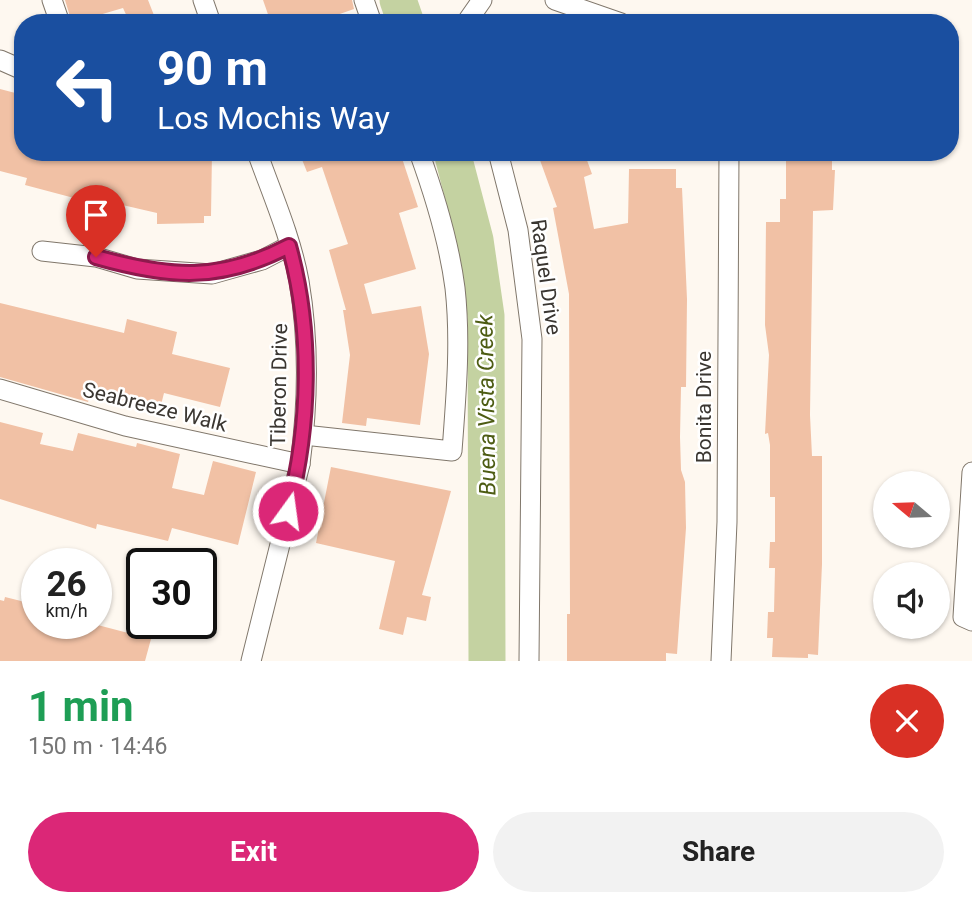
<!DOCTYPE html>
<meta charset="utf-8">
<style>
:root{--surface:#fff;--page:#f2f2f2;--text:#222;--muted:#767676;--accent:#db2777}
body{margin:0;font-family:Roboto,sans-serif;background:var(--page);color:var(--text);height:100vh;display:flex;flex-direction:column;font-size:26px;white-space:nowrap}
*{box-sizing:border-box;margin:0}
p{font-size:23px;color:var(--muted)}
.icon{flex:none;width:38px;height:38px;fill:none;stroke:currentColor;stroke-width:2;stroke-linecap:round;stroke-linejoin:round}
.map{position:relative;height:661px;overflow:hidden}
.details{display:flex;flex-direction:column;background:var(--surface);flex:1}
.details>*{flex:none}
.top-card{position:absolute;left:14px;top:14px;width:945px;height:147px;border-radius:28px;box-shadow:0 2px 5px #0004;background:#1a4fa0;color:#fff;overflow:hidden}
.needle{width:46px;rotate:289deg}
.tools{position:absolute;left:873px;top:471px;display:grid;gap:14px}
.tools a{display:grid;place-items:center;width:77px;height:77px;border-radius:50%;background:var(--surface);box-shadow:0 2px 5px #0004;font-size:35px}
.speed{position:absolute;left:21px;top:548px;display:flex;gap:14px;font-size:35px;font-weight:700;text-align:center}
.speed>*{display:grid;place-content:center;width:91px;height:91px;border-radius:50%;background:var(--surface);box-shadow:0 2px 5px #0004;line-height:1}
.speed small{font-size:18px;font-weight:400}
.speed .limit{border:4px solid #111;border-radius:10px;background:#fff;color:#111}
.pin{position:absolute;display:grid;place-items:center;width:60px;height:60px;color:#fff;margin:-72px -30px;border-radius:50% 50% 50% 0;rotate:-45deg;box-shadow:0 0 7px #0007}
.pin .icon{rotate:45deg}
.me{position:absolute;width:77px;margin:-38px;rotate:14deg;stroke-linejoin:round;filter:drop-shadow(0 0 5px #0008)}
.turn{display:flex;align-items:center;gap:24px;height:147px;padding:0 28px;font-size:32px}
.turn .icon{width:91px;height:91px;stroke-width:2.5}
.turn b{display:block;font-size:49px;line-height:60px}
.round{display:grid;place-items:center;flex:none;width:74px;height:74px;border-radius:37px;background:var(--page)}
.overview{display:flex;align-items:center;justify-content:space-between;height:119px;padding:0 28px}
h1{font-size:42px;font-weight:700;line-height:52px;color:#1e9e55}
.primary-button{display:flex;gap:14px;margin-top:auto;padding:14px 28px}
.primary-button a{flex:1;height:80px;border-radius:42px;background:var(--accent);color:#fff;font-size:28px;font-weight:700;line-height:80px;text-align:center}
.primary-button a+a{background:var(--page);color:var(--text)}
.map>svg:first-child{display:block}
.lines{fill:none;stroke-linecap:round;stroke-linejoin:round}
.river{stroke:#c4d2a1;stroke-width:37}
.building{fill:#f1c1a5}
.minor-casing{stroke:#80776b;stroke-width:21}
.minor{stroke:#fff;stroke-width:19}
.route-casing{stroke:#8e194d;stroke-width:18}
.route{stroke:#db2777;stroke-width:12}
.labels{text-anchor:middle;stroke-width:5;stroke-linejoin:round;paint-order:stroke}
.street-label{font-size:21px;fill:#3a3631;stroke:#fff}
.water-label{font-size:23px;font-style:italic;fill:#4d5c13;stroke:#fff}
</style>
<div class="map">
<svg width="972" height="661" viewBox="0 0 972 661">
<rect width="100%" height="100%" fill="#fef8f0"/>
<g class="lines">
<g class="river">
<path d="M398 0 406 23"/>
<path d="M452 152 475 240 486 316 487 661"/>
</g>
</g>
<g class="building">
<path d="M65 0H148L157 23H130L123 8 72 23Z"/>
<path d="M263 0H352L354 9 314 23H271Z"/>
<path d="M0 89 23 95V152H212L211 216H204V223L157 224V213L75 194 74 198 25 185 27 178 0 171Z"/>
<path d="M299 152H400L418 207 399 213 416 269 364 284 372 314 421 306 429 354 420 425 367 418 366 426 342 423 350 355 343 310H346L329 250 348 244 322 167 307 172Z"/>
<path d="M537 152H584L592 174 584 177 594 229 628 223 629 169H676V188H682L687 299 686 387H681L680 437 681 470 685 482 686 528 677 654 666 653V661H567V614H570L569 294 553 208 557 207Z"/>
<path d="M786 152H832V170H835L833 210 813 211 810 415 812 456H822V564L818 655 808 654V658L772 657 773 638H767L768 612H774L775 568H769L770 542H775V497H770V445L768 433 765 434 769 355 765 325 766 222H780V199H786Z"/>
<path d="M0 303 124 333 127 319 177 332 172 354 230 368 220 407 164 393 160 409 91 393 88 402 0 377Z"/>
<path d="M0 422 43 433 40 444 73 451 78 433 136 447 137 443 180 454 172 488 204 495 213 461 256 472 238 545 172 528 168 541 97 524 96 529 0 499Z"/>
<path d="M331 467 451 491 422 595 431 597 426 621 407 617 403 635 379 629 395 561 316 543Z"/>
<path d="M5 597 37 605V623H90L151 639 145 661H0V600L4 601Z"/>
</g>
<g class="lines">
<defs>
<g id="minor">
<path d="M52 0 60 23"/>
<path d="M203 0 211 23"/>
<path d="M364 0 372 23"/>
<path d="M555 0 621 23"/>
<path d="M466 23 482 0"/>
<path d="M0 60 23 70"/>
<path d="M498 152 518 230 532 339 529 661"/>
<path d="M42 251 96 257 137 269 212 274 262 260 289 246"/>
<path d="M0 389 125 426 300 464"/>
<path d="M304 435 452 451C456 397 461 342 455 288 449 242 435 196 419 152"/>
<path d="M972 472 963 617 972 621"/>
<path d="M251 661 300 464C308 405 309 340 299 281 291 237 272 194 257 152"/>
<path d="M721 661 727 522 729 152"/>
</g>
</defs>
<use href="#minor" class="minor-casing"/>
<use href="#minor" class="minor"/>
</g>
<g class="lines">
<defs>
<path id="route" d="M96 257C170 278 220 282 289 246 313 332 310 426 288 511"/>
</defs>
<use href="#route" class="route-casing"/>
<use href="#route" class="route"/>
</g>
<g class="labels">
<g class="street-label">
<text transform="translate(546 277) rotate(82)" y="7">Raquel Drive</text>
<text transform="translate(279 385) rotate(-89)" y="7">Tiberon Drive</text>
<text transform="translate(155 407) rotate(14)" y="7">Seabreeze Walk</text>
<text transform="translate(704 407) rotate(-90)" y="7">Bonita Drive</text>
</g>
<g class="water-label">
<text transform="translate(486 405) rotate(-91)" y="8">Buena Vista Creek</text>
</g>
</g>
</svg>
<div class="tools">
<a><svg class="needle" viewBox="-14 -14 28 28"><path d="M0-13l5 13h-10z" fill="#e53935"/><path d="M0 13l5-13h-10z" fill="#767676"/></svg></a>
<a><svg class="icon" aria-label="sound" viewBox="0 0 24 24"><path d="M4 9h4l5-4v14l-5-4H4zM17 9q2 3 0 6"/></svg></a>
</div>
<div class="speed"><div>26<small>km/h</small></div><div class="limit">30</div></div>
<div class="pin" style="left:96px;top:257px;background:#d93025"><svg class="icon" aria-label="arrive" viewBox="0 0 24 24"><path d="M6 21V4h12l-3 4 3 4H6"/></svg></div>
<svg class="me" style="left:288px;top:511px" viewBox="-20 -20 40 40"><circle r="17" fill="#db2777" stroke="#fff" stroke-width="3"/><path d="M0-11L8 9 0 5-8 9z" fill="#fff"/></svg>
<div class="top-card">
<div class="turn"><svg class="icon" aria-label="left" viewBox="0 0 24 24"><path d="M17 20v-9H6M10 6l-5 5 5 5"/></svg><div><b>90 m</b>Los Mochis Way</div></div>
</div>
</div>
<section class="details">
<div class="overview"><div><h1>1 min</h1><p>150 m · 14:46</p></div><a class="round" style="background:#d93025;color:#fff"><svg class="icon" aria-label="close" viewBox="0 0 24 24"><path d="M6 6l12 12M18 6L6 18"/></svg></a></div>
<div class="primary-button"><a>Exit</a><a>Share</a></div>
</section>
